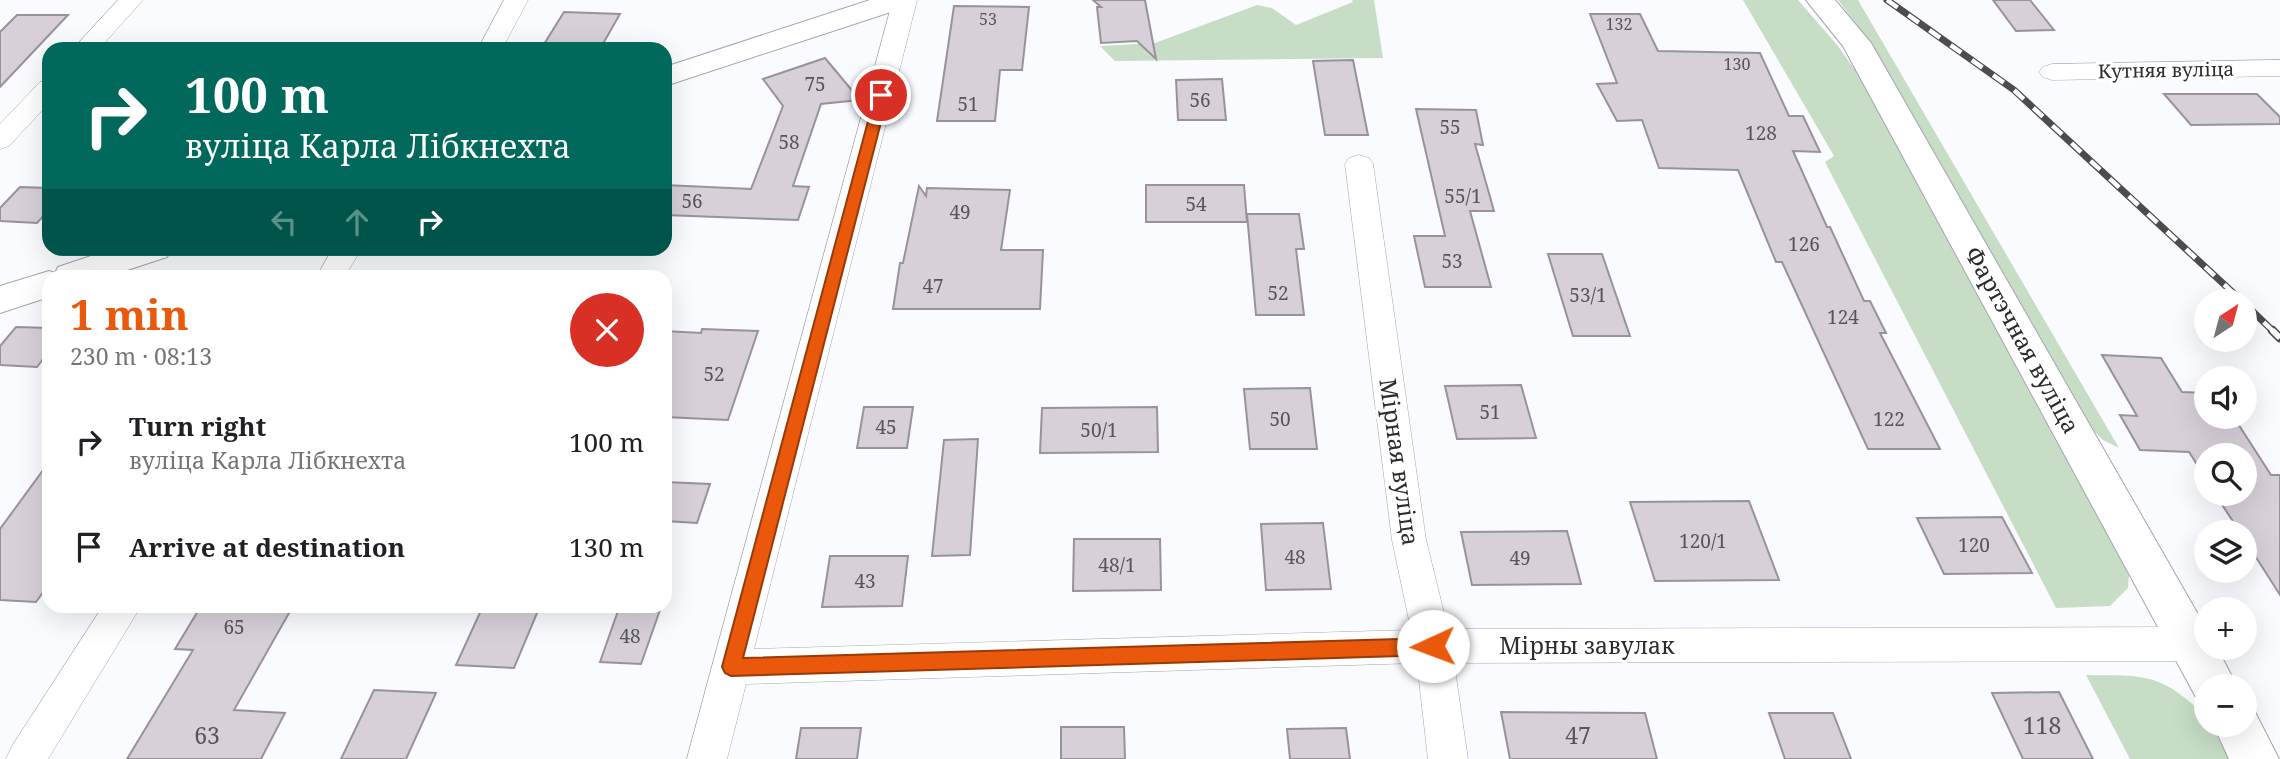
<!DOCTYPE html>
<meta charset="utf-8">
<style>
:root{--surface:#fff;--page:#f6f6f6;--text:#202124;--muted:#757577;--accent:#ea580c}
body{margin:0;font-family:"Noto Serif",serif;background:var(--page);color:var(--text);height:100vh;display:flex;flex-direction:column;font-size:26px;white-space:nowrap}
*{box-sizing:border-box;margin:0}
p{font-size:23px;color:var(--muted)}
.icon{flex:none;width:38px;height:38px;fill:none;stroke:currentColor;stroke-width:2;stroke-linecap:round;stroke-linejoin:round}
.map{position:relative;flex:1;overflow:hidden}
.details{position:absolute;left:42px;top:270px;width:630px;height:343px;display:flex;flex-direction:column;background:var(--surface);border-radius:21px;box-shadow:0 7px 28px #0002}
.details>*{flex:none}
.hud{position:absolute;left:42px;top:42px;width:630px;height:214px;border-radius:21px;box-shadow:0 7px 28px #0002;background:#00695c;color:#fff;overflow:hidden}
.needle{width:46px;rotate:36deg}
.fabs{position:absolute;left:2194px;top:289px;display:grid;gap:14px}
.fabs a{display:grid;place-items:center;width:63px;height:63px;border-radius:50%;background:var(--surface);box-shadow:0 7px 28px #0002;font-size:35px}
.pin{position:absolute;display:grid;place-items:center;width:60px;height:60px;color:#fff;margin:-30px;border:4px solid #fff;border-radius:50%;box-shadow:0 2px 7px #0007}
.me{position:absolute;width:77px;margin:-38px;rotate:268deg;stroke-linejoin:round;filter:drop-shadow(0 0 5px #0008)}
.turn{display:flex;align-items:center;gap:24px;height:147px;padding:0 28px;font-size:32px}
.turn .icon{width:91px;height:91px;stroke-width:2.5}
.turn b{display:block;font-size:49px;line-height:60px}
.lanes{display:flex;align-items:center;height:66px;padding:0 28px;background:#0003;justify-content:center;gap:35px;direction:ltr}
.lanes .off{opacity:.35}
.round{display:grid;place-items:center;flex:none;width:74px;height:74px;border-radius:37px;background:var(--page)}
.overview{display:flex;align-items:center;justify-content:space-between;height:119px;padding:0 28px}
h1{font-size:42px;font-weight:700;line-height:52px;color:var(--accent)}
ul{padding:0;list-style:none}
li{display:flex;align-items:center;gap:21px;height:105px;padding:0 28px}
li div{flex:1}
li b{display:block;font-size:26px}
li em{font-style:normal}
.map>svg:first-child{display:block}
.green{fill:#c7ddc5}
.building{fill:#d7d0d9;stroke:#99929a;stroke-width:2}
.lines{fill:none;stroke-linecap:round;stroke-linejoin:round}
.minor-casing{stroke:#a4a5af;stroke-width:1}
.tertiary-casing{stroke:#a4a5af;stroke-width:2}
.secondary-casing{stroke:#a4a5af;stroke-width:2}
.minor{fill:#fff;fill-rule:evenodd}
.tertiary{fill:#fff;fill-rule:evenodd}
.secondary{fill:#fff;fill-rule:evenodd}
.rail-far1-casing{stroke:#4c4c50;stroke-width:7}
.rail-casing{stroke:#4c4c50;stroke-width:9}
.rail-far1{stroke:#fff;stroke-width:4.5;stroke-dasharray:13;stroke-linecap:butt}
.rail{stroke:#fff;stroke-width:6;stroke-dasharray:18;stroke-linecap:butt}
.route{fill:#ea580c;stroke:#983908;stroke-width:2}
.labels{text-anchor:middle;stroke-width:6;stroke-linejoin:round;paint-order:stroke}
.far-number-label{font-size:16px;fill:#57555a}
.far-street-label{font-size:19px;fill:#2c2c30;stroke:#fff}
.number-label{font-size:19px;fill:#57555a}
.street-label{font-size:23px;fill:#2c2c30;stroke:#fff}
.near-number-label{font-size:23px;fill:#57555a}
</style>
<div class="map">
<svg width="2280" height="759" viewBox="0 0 2280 759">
<rect width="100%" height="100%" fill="#fafbff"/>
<g class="green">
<path d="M1352 0H1374L1383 58 1115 61 1100 46 1155 43 1257 5 1272 8 1296 25 1353 2Z"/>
<path d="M1743 0H1798L1838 46 1863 81 2124 559 2129 573 2128 588 2110 606 2056 608 1825 162 1834 156Z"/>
<path d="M1838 0H1858L2119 448 2103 440 2091 428 1870 43Z"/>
<path d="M2086 675C2131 676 2155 671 2191 703 2198 709 2207 714 2207 724L2211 725 2231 759H2130Z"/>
</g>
<g class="building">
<path d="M1093 0H1145L1156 59 1137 41 1101 43 1097 7H1101Z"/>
<path d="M1993 0H2030L2054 30 2016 31Z"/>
<path d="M954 6 1029 7 1022 70H1000L995 121H937Z"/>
<path d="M564 12 620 14 600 49H541Z"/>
<path d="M1590 14H1640L1658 51 1760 53 1789 116H1803L1820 152 1793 151 1827 227H1830L1864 301H1870L1886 333H1880L1940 449H1868L1782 262H1776L1738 170 1659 168 1642 120 1617 121 1597 84 1617 83Z"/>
<path d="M17 15H68L0 87V32Z"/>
<path d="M825 58 860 100 821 104 793 186 809 187 798 220 665 215V185L751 189 783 106 763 79Z"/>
<path d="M1353 60 1368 135H1325L1313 61Z"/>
<path d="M1222 79 1226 120H1178L1176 80Z"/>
<path d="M2164 94H2257L2280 117V124L2191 125Z"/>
<path d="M1416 109 1476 110 1483 145 1475 144 1494 211H1470L1491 287H1425L1414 236H1445Z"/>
<path d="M1146 185H1244L1247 222H1146Z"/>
<path d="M919 186 926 196 927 188 1010 190 1001 250H1043L1040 309H893L900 263H903Z"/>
<path d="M20 187 49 188V210L37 223 0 221V208Z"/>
<path d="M1247 214H1299L1304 249H1296L1304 315H1256Z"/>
<path d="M1548 254H1602L1630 336H1573Z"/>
<path d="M16 327 49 328V351L37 367 0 365V346Z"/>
<path d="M702 329 758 331 728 420 665 417V331L701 333Z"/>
<path d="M2102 355 2161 358 2182 392 2207 393V416H2233L2271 475H2280V595L2245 540V532H2240L2215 494H2245V455H2207V480L2189 452 2140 450 2120 415 2137 416Z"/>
<path d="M1521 385 1536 438 1457 439 1445 386Z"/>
<path d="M1310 388 1317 449H1250L1244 389Z"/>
<path d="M864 407H913L907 448H857Z"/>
<path d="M1157 407 1158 452 1040 453 1042 408Z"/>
<path d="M978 439 970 555 932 556 944 440Z"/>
<path d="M49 462V584L36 602 0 600V529Z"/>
<path d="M665 482 710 484 697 523 665 521Z"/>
<path d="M1749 501 1779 580 1655 581 1630 502Z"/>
<path d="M2002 517 2032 573 1944 574 1917 518Z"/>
<path d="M1323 523 1331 589 1266 590 1261 524Z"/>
<path d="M1567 531 1581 584 1472 585 1461 532Z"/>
<path d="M1074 539H1160L1161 590 1073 591Z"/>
<path d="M830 556H908L902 606 822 607Z"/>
<path d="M201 606H293L234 710 285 713 261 759H127L193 650 175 649Z"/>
<path d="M483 606H540L514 668 456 665Z"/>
<path d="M619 608 660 610 641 664 600 662Z"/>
<path d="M374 690 436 693 406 759H341Z"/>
<path d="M2059 692 2093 759H2023L1992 693Z"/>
<path d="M1501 712 1645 713 1657 759H1510Z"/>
<path d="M1769 713H1833L1851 759H1785Z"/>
<path d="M1061 727H1124L1125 759H1061Z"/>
<path d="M801 728H861L857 759H796Z"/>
<path d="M1346 728 1350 759H1290L1287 729Z"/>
</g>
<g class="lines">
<defs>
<g id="minor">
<path d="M118 0H143L99 49H73Z"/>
<path d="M504 0H528L502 49H478Z"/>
<path d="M893 0H917L754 649 1411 630 1392 540 1345 164 1349 158 1359 155 1369 158 1373 164 1426 540 1448 629 2190 627 2203 632 2207 648 2203 656 2190 661 1454 663 1468 759H1428L1417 663 746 684 727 759H687Z"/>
<path d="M2280 60V76L2052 80 2043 77 2039 72 2043 67 2052 64Z"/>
<path d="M49 80V103L9 146 0 149V124L40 82Z"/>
<path d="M333 248H362L345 276H317Z"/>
<path d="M103 606H141L48 759H6L12 746Z"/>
</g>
<g id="tertiary">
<path d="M1806 0H1835L1871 43 2207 630V648H2217L2237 686H2207V705L2198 701 1843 46Z"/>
<path d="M2245 705 2253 708 2279 759H2229L2213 724H2245Z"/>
</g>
<g id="secondary">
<path d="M870 0H913L909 6 665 86V67Z"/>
<path d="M115 248H172L167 257 109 276H49V297L0 313V286L49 271 55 273 58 267Z"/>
</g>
</defs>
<use href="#minor" class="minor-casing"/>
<use href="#tertiary" class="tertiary-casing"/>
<use href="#secondary" class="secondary-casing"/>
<use href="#minor" class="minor"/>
<use href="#tertiary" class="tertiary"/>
<use href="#secondary" class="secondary"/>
<defs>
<g id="rail-far1">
<path d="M1887 0 2014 90 2242 301"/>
<path d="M2245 304 2274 332"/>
</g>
<path id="rail" d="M2272 330 2280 338"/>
</defs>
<use href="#rail-far1" class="rail-far1-casing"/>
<use href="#rail" class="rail-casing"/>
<use href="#rail-far1" class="rail-far1"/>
<use href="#rail" class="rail"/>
</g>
<path class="route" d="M881 91 888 95 743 658 1433 638 1439 640 1442 646 1439 652 1433 655 731 676 725 673 722 667 875 95Z"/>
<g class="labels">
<g class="far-number-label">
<text x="988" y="25">53</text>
<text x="1619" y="30">132</text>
<text x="1737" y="70">130</text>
</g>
<g class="far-street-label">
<text transform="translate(2166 70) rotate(-1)" y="7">Кутняя вуліца</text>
</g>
<g class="number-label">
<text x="815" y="91">75</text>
<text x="1200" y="107">56</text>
<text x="968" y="111">51</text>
<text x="1450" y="134">55</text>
<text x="1761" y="140">128</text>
<text x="789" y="149">58</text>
<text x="1463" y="203">55/1</text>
<text x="692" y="208">56</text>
<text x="1196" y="211">54</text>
<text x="960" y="219">49</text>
<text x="1804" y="251">126</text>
<text x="1452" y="268">53</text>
<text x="933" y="293">47</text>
<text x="1278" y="300">52</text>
<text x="1588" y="302">53/1</text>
<text x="1843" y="324">124</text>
<text x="714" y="381">52</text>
<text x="1490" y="419">51</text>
<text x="1280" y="426">50</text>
<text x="1889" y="426">122</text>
<text x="886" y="434">45</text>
<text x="1099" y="437">50/1</text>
<text x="1703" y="548">120/1</text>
<text x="1974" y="552">120</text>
<text x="1295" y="564">48</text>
<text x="1520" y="565">49</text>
<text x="1117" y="572">48/1</text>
<text x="865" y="588">43</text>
<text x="234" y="634">65</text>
<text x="630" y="643">48</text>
</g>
<g class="street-label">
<text transform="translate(2022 340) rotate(61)" y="8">Фартэчная вуліца</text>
<text transform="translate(1399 462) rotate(82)" y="8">Мірная вуліца</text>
<text x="1587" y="654">Мірны завулак</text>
</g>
<g class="near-number-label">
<text x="2042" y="734">118</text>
<text x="207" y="744">63</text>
<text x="1578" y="744">47</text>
</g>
</g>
</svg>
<div class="fabs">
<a><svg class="needle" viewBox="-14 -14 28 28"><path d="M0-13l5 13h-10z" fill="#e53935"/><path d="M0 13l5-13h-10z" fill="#757577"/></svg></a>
<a><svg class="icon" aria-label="sound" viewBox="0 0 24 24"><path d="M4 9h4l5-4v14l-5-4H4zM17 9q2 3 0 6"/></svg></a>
<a><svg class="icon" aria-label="search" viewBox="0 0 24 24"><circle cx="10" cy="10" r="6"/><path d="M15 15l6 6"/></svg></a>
<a><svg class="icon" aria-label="layers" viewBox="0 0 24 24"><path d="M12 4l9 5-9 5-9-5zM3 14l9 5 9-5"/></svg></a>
<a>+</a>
<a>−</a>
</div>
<div class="pin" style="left:881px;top:95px;background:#d93025"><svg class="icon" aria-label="arrive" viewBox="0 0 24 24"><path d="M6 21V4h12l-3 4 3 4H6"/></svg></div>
<svg class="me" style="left:1433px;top:646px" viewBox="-20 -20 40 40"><circle r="19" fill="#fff"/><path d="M0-13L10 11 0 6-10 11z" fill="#ea580c"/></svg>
<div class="hud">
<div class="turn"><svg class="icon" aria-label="right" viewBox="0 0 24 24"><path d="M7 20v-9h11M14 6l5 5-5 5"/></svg><div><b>100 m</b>вуліца Карла Лібкнехта</div></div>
<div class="lanes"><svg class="icon off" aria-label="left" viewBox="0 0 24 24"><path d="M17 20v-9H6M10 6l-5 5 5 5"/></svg><svg class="icon off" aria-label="ahead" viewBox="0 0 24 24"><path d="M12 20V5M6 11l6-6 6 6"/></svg><svg class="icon" aria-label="right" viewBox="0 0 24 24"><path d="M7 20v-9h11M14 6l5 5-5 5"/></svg></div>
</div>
<section class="details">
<div class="overview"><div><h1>1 min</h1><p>230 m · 08:13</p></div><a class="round" style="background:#d93025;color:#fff"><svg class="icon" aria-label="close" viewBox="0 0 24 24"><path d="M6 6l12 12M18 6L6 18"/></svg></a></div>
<ul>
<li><svg class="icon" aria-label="right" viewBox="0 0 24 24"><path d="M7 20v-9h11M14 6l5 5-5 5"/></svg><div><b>Turn right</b><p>вуліца Карла Лібкнехта</p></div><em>100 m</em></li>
<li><svg class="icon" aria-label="arrive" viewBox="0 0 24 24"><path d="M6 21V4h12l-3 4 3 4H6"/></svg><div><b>Arrive at destination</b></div><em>130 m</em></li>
</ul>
</section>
</div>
